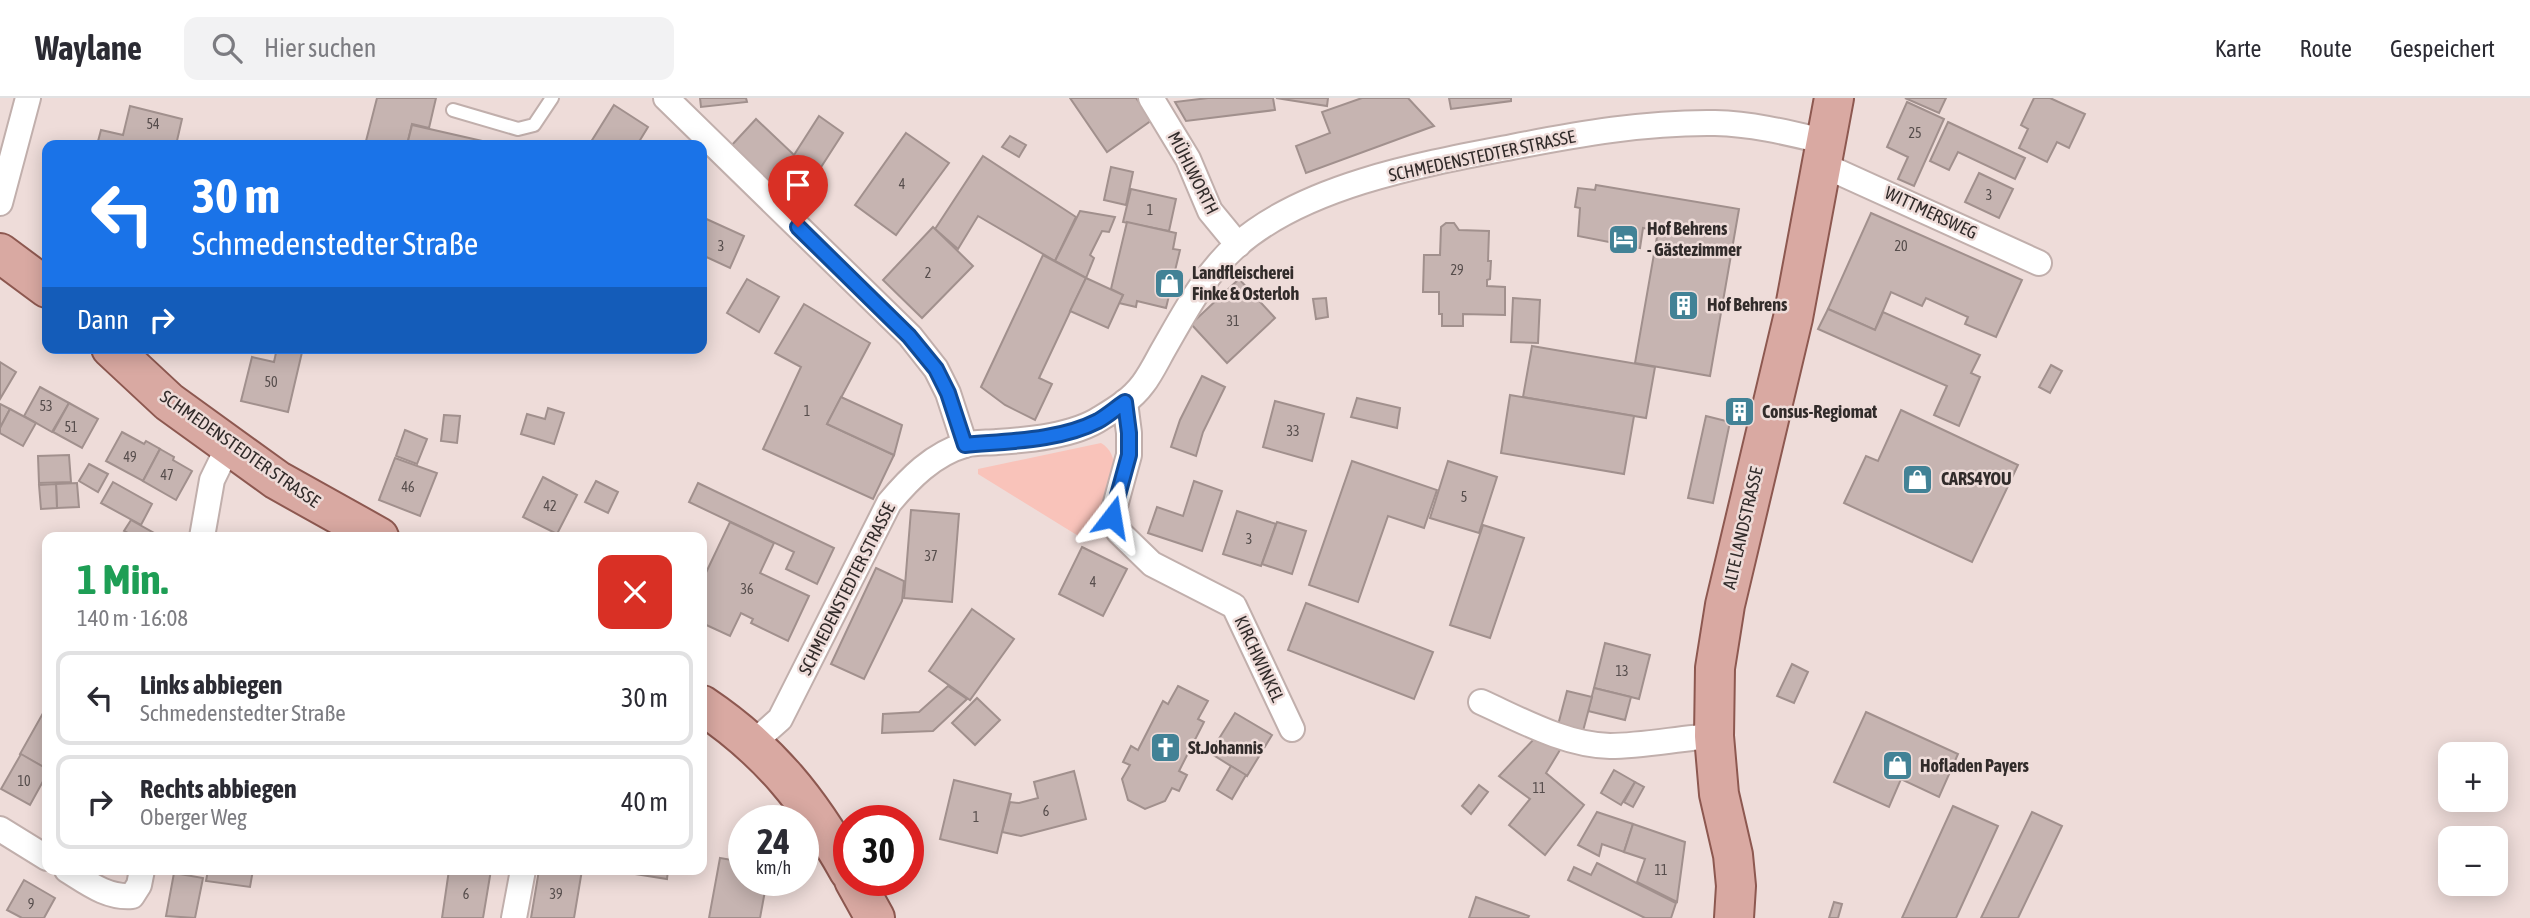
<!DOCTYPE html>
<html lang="de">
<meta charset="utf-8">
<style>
:root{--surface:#fff;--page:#f2f2f3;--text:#2b2b33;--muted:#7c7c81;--line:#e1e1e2}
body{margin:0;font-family:"Asap Condensed",sans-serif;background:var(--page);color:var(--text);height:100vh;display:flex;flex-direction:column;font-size:26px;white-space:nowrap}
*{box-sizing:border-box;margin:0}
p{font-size:23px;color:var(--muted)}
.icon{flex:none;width:38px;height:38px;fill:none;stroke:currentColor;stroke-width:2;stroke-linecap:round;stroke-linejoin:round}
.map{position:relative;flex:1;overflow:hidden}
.sheet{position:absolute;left:42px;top:434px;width:665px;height:343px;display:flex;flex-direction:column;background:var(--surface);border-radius:14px;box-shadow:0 4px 18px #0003}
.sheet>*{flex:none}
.hud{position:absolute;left:42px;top:42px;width:665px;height:214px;border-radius:14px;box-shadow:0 4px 18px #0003;background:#1a73e8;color:#fff;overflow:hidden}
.buttons{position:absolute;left:2438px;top:644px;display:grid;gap:14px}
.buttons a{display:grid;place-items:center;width:70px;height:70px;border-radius:14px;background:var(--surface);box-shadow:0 4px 18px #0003;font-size:35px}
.speed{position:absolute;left:728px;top:707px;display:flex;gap:14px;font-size:35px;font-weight:700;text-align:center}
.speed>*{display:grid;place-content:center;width:91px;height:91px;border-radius:50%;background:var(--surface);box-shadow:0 4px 18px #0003;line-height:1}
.speed small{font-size:18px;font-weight:400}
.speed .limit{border:10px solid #d22;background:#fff;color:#111}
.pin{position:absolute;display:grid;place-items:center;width:60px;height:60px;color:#fff;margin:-72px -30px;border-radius:50% 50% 50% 0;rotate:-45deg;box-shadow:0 0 7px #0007}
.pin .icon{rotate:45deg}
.me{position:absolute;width:77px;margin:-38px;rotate:14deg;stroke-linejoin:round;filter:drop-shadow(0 0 5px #0008)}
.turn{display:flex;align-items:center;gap:24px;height:147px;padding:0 35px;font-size:32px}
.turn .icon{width:91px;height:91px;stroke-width:2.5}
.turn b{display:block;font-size:49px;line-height:60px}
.then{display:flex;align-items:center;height:66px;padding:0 35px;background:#0003;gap:14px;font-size:26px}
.round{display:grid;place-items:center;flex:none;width:74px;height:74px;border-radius:14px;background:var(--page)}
.overview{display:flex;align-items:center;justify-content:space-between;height:119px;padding:0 35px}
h1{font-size:42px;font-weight:700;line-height:52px;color:#1e9e55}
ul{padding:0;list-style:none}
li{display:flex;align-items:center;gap:21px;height:94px;margin:0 14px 10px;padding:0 21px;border:4px solid var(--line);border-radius:14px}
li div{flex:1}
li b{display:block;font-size:26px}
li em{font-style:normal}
header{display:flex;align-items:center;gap:42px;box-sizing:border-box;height:98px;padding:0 35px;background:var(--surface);border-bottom:2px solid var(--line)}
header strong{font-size:33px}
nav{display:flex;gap:38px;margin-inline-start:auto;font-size:24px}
.search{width:490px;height:63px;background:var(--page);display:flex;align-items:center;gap:18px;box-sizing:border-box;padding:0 24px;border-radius:14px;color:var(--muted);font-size:26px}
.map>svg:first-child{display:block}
.green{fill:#f9c3ba}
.building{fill:#c6b4b1;stroke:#a1908d;stroke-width:2}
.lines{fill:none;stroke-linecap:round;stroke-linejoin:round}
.lane-casing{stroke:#c1afac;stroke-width:16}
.street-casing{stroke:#c1afac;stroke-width:28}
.primary-casing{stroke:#8d5850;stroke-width:42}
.lane{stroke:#fff;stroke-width:12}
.street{stroke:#fff;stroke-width:24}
.primary{stroke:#d9a9a2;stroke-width:38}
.route-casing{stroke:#114b97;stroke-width:18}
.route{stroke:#1a73e8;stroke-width:12}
.labels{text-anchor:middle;stroke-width:5;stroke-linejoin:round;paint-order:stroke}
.number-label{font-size:14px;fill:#564d4c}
.street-label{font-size:18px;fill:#312b2a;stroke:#eedcd9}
.poi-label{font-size:18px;font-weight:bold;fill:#312b2a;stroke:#eedcd9;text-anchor:start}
</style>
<header>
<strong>Waylane</strong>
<div class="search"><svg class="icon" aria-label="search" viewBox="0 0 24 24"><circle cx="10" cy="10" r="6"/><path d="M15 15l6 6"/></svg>Hier suchen</div>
<nav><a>Karte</a><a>Route</a><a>Gespeichert</a></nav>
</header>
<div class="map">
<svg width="2530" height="820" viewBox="0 0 2530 820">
<rect width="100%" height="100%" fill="#eedcd9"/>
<path class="green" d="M1101 345C1122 357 1114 389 1104 407 1099 418 1087 429 1080 439L978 376V371Z"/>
<g class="building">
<path d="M377 0H436L429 30 412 26 407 47H365Z"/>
<path d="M700 0H746L747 4 701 9Z"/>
<path d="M1070 0H1136L1152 22 1107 54Z"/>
<path d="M1208 0H1273L1275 12 1186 23 1175 4Z"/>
<path d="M1276 0H1328L1327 8Z"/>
<path d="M1362 0H1408L1434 28 1306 75 1296 48 1330 35 1322 14Z"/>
<path d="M1449 0H1511V3L1451 11Z"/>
<path d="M1905 0H1946L1939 15Z"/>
<path d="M2034 0H2050L2085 16 2069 50 2057 44 2047 64 2019 50 2028 31 2021 27Z"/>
<path d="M1907 4 1944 21 1914 88 1898 81 1908 59 1887 49Z"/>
<path d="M614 7 648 29 637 47H589Z"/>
<path d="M130 8 182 21 176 47H97L101 32 123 37Z"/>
<path d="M819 18 843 35 796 108 731 48 756 21 794 57Z"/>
<path d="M1948 24 2025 60 2015 81 1958 54 1949 72 1930 63Z"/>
<path d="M412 27 500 47H407Z"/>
<path d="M906 35 949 65 896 137 855 107Z"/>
<path d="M1010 38 1026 47 1019 59 1002 49Z"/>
<path d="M983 58 1076 119 1055 163 978 118 958 151 935 131Z"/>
<path d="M1111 69 1133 74 1126 107 1104 102Z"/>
<path d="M1979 75 2013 91 1999 120 1965 104Z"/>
<path d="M1596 87 1739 111 1710 278 1635 265 1658 133 1643 130 1640 150 1578 138 1580 110 1575 109 1578 90 1595 92Z"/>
<path d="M1131 91 1176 101 1169 133 1123 124Z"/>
<path d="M1080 113 1115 119 1109 134 1102 133 1090 157 1094 160 1086 180 1055 163Z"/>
<path d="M1871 115 2022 182 1996 239 1965 226 1968 219 1926 200 1922 208 1891 194 1875 232 1828 211Z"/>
<path d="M702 119 744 138 730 170 702 157Z"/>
<path d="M1127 124 1176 135 1173 151 1180 152 1166 210 1137 203 1136 209 1119 205 1123 197 1111 191Z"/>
<path d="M1446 125H1454L1459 132 1489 133 1488 163H1491L1490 181 1487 182V188L1505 189V217L1463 216V228H1442V216H1439V194H1423L1424 157H1440L1441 129Z"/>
<path d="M933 129 973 168 922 220 883 182Z"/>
<path d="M1043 157 1086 180 1039 280 1052 286 1035 322 1005 307 981 289Z"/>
<path d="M1086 180 1123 197 1108 230 1070 213Z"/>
<path d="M747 181 779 199 759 234 727 215Z"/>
<path d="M1239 181 1275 220 1227 265 1191 226Z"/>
<path d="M1326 200 1328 219 1316 221 1313 201Z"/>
<path d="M1513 200 1540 202 1538 245 1511 244Z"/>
<path d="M804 206 870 245 827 326 894 357 873 401 763 351 801 269 775 255Z"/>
<path d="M1828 211 1875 232 1883 214 1980 257 1971 275 1980 279 1959 328 1934 317 1947 288 1818 231Z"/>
<path d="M1532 248 1655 269 1646 320 1523 299Z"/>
<path d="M277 250H303L288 314 241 303 252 259 274 264Z"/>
<path d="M0 264 16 274 0 301Z"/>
<path d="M2051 267 2062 273 2050 295 2039 289Z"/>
<path d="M1202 278 1225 289 1203 334 1196 358 1171 349 1180 322Z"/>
<path d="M40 289 69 305 52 334 24 318Z"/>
<path d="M1510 297 1634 318 1624 376 1501 355Z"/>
<path d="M841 299 902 327 894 357 827 326Z"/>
<path d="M1357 300 1400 310 1397 330 1351 319Z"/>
<path d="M1275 303 1324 316 1312 363 1263 349Z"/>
<path d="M69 305 98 321 82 350 53 334Z"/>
<path d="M0 306 10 311 0 330Z"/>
<path d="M1736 307 1745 309 1742 322 1733 320Z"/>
<path d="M548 310 564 315 554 346 521 336 527 316 545 321Z"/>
<path d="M10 311 36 325 23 348 0 335V330Z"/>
<path d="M1901 312 2018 367 1972 464 1844 405 1866 358 1878 363Z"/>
<path d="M444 317 460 318 457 345 441 343Z"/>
<path d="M1706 318 1730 324 1713 405 1688 400Z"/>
<path d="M405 332 427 341 417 366 396 358Z"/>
<path d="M122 334 144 346 146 343 160 351 143 383 106 363Z"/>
<path d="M160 351 174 359 173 362 192 373 176 402 143 383Z"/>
<path d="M69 357 71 384 39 385 38 358Z"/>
<path d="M395 360 437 375 420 418 379 402Z"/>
<path d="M1352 363 1437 392 1424 430 1388 418 1358 504 1309 487Z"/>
<path d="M1448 363 1497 379 1479 435 1430 420Z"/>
<path d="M89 366 108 376 98 394 79 383Z"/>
<path d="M543 379 577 397 557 436 523 419Z"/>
<path d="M596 383 618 394 608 415 585 404Z"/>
<path d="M1194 383 1222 393 1202 453 1148 435 1157 409 1183 418Z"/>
<path d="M113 384 152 406 141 427 101 405Z"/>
<path d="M77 385 79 409 57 410 56 386Z"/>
<path d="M698 385 834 450 817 486 786 471 794 454 689 404Z"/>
<path d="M56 386 57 410 41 411 39 387Z"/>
<path d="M911 412 959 416 952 504 904 500Z"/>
<path d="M1237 413 1276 426 1261 468 1223 456Z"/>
<path d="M131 422 154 435 152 439H135L124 433Z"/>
<path d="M730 424 774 445 760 475 809 498 788 543 751 525 753 521 741 515 730 538 702 525V483Z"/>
<path d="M1277 424 1306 433 1292 476 1262 466Z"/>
<path d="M1483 427 1524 440 1490 540 1450 527Z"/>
<path d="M1082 449 1127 471 1103 518 1059 496Z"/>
<path d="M876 470 904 483 902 503 864 581 831 566Z"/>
<path d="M1306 505 1433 554 1414 601 1288 552Z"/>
<path d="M972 511 1014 541 970 602 929 573Z"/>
<path d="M1605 545 1650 557 1639 601 1594 590Z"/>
<path d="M1792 566 1808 574 1794 605 1777 598Z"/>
<path d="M948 588 967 601 933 633 882 635 883 616 919 614Z"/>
<path d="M1178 588 1208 603 1198 621 1204 624 1179 673 1187 677 1179 693 1172 690 1165 703 1145 711 1128 702 1122 681 1130 667 1123 664 1131 648 1138 652 1163 603 1168 606Z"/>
<path d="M1594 590 1631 599 1625 622 1588 613Z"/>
<path d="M1567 593 1592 599 1583 633 1558 627Z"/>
<path d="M977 600 1000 622 975 647 952 625Z"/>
<path d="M47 608V671L20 656Z"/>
<path d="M1866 614 1958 656 1939 699 1901 681 1889 709 1834 684Z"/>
<path d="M1235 615 1272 637 1247 678 1210 655Z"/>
<path d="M1535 640 1560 652 1546 675 1584 707 1545 757 1509 727 1530 701 1499 678Z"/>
<path d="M21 656 47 671V676L30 707 1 691Z"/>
<path d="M1231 668 1246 677 1232 701 1217 692Z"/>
<path d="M1614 672 1635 684 1621 707 1601 695Z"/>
<path d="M1074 673 1086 721 1021 738 1002 734 1010 704 1019 705 1038 700 1034 684Z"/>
<path d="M954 682 1011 696 997 755 940 741Z"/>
<path d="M1635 684 1644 689 1633 709 1624 704Z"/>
<path d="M1479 687 1488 694 1471 716 1462 708Z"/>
<path d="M1953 708 1998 728 1956 820H1902Z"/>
<path d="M1597 714 1633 726 1624 754 1602 746 1599 758 1578 747Z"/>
<path d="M2032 714 2062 728 2018 820H1981Z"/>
<path d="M1633 726 1685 744 1677 804 1637 784 1645 761 1624 754Z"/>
<path d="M720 760 744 764V782H767L760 820H709Z"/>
<path d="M1597 765 1676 805 1671 820H1645L1568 782 1574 769 1591 777Z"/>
<path d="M208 772H253L250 789 206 783Z"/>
<path d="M449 772H491L483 820H442Z"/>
<path d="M539 772H582L574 820H531Z"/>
<path d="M610 772H668L667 781Z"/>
<path d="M174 775 203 780 195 820 166 818Z"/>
<path d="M24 782 55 800 44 820H22L7 812Z"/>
<path d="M1476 799 1529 818 1528 820H1469Z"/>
<path d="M1834 804 1842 806 1838 820H1829Z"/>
</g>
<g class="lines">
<defs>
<path id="lane" d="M453 12 518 31 534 27 552 0"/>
<g id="street">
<path d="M666 0 910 238 936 271 948 295 965 347"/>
<path d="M1151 0 1188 61 1210 113 1238 147"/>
<path d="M1823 67 2039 165"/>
<path d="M0 105 28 0"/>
<path d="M1125 304 1129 335V357L1112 419 1119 434 1152 466 1234 508 1292 631"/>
<path d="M202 439 212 382 229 347"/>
<path d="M1481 604C1521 622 1565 647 1610 648 1643 648 1680 640 1714 638"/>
<path d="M753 645 780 621 889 405C909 381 933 356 965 347 974 344 987 345 997 344 1028 342 1074 338 1101 320 1116 311 1132 301 1143 286 1150 277 1156 265 1162 254 1184 216 1203 178 1236 148 1305 87 1423 66 1512 49 1578 36 1647 24 1715 25 1754 26 1789 35 1827 44"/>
<path d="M0 731 47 760"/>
<path d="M67 772C88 785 107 800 132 798L139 787 142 772"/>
<path d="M514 820 523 772"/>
</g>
<g id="primary">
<path d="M0 155 47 190"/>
<path d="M111 250 169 304 277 382 379 439"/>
<path d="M702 607C769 652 810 703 849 773"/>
<path d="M854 782 875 820"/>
<path d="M1734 820 1736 788 1733 757 1719 696 1714 638 1715 570 1725 507 1793 220 1834 0"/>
</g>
</defs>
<use href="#lane" class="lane-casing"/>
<use href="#street" class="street-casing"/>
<use href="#primary" class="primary-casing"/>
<use href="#lane" class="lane"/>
<use href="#street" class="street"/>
<use href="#primary" class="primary"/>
</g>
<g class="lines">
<defs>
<path id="route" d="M798 129 909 238 936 271 948 295 965 347C1008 343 1059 343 1098 323 1107 318 1116 310 1125 304L1129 335V357L1112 419"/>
</defs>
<use href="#route" class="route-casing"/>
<use href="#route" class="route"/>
</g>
<defs>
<symbol id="hotel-square" viewBox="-11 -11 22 22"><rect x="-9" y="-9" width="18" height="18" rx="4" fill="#428296" stroke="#eedcd9"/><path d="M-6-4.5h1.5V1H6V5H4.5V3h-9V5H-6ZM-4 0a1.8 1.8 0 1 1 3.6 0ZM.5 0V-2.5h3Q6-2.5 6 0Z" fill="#fff"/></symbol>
<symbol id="shop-square" viewBox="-11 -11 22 22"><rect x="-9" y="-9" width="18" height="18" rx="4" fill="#428296" stroke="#eedcd9"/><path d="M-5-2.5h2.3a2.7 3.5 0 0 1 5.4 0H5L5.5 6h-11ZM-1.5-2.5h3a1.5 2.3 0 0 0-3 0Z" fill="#fff"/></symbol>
<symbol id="building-square" viewBox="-11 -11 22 22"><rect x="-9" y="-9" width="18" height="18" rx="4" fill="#428296" stroke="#eedcd9"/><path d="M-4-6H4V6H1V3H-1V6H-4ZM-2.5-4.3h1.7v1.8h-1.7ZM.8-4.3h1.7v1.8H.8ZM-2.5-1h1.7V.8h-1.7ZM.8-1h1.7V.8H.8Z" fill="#fff"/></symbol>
<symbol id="church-square" viewBox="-11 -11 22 22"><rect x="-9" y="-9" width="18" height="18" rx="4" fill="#428296" stroke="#eedcd9"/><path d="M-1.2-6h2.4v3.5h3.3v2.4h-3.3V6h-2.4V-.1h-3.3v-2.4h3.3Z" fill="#fff"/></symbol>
</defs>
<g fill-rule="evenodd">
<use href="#hotel-square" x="1606" y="124" width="35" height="35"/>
<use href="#shop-square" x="1152" y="168" width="35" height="35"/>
<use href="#building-square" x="1666" y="190" width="35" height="35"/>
<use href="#building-square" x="1722" y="296" width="35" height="35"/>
<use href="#shop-square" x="1900" y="364" width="35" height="35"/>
<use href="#church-square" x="1148" y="632" width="35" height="35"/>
<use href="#shop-square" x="1880" y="650" width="35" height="35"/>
</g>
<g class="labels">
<g class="number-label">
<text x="153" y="31">54</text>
<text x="1915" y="40">25</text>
<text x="902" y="91">4</text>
<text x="1989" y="102">3</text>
<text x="1150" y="117">1</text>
<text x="721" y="153">3</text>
<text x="1901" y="153">20</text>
<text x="1457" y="177">29</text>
<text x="928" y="180">2</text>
<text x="1233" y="228">31</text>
<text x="271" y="289">50</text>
<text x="46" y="313">53</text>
<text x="807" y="318">1</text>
<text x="71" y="334">51</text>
<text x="1293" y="338">33</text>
<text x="130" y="364">49</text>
<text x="167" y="382">47</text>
<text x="408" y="394">46</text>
<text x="1464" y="404">5</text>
<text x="550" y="413">42</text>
<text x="1249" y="446">3</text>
<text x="931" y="463">37</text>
<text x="1093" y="489">4</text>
<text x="747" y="496">36</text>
<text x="1622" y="578">13</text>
<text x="24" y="688">10</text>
<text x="1539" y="695">11</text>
<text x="1046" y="718">6</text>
<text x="976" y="724">1</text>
<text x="1661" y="777">11</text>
<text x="466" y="801">6</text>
<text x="556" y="801">39</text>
<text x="31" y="811">9</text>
</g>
<g class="street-label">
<text transform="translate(1482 58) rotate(-12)" y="6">SCHMEDENSTEDTER STRASSE</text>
<text transform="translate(1193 75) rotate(63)" y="6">MÜHLWORTH</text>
<text transform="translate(1931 115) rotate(25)" y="6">WITTMERSWEG</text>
<text transform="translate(240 351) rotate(35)" y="6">SCHMEDENSTEDTER STRASSE</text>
<text transform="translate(1743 430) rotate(-77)" y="6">ALTE LANDSTRASSE</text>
<text transform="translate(847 491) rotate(-63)" y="6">SCHMEDENSTEDTER STRASSE</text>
<text transform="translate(1259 561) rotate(65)" y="6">KIRCHWINKEL</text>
</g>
<g class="poi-label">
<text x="1647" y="137">Hof Behrens<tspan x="1647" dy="21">- Gästezimmer</tspan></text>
<text x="1192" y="181">Landfleischerei<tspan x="1192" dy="21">Finke &amp; Osterloh</tspan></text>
<text x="1707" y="213">Hof Behrens</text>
<text x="1762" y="320">Consus-Regiomat</text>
<text x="1941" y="387">CARS4YOU</text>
<text x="1188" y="656">St.Johannis</text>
<text x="1920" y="674">Hofladen Payers</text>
</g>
</g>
</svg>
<div class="buttons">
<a>+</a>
<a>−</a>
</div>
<div class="speed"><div>24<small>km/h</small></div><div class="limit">30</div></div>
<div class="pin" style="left:798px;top:129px;background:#d93025"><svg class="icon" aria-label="arrive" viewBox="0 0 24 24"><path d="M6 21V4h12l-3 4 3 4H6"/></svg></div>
<svg class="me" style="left:1112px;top:419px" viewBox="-20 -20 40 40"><path d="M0-17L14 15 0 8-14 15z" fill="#1a73e8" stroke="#fff" stroke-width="4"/></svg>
<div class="hud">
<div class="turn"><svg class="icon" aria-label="left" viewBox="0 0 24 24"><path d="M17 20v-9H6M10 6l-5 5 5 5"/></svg><div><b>30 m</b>Schmedenstedter Straße</div></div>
<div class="then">Dann<svg class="icon" aria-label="right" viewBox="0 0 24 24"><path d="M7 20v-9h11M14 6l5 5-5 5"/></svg></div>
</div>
<section class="sheet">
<div class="overview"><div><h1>1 Min.</h1><p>140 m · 16:08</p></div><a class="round" style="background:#d93025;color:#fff"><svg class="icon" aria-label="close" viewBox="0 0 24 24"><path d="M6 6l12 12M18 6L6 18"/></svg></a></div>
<ul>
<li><svg class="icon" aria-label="left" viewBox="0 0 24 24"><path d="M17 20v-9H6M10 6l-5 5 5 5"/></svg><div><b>Links abbiegen</b><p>Schmedenstedter Straße</p></div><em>30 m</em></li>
<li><svg class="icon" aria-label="right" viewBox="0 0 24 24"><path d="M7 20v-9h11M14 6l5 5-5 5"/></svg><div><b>Rechts abbiegen</b><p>Oberger Weg</p></div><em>40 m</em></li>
</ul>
</section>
</div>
